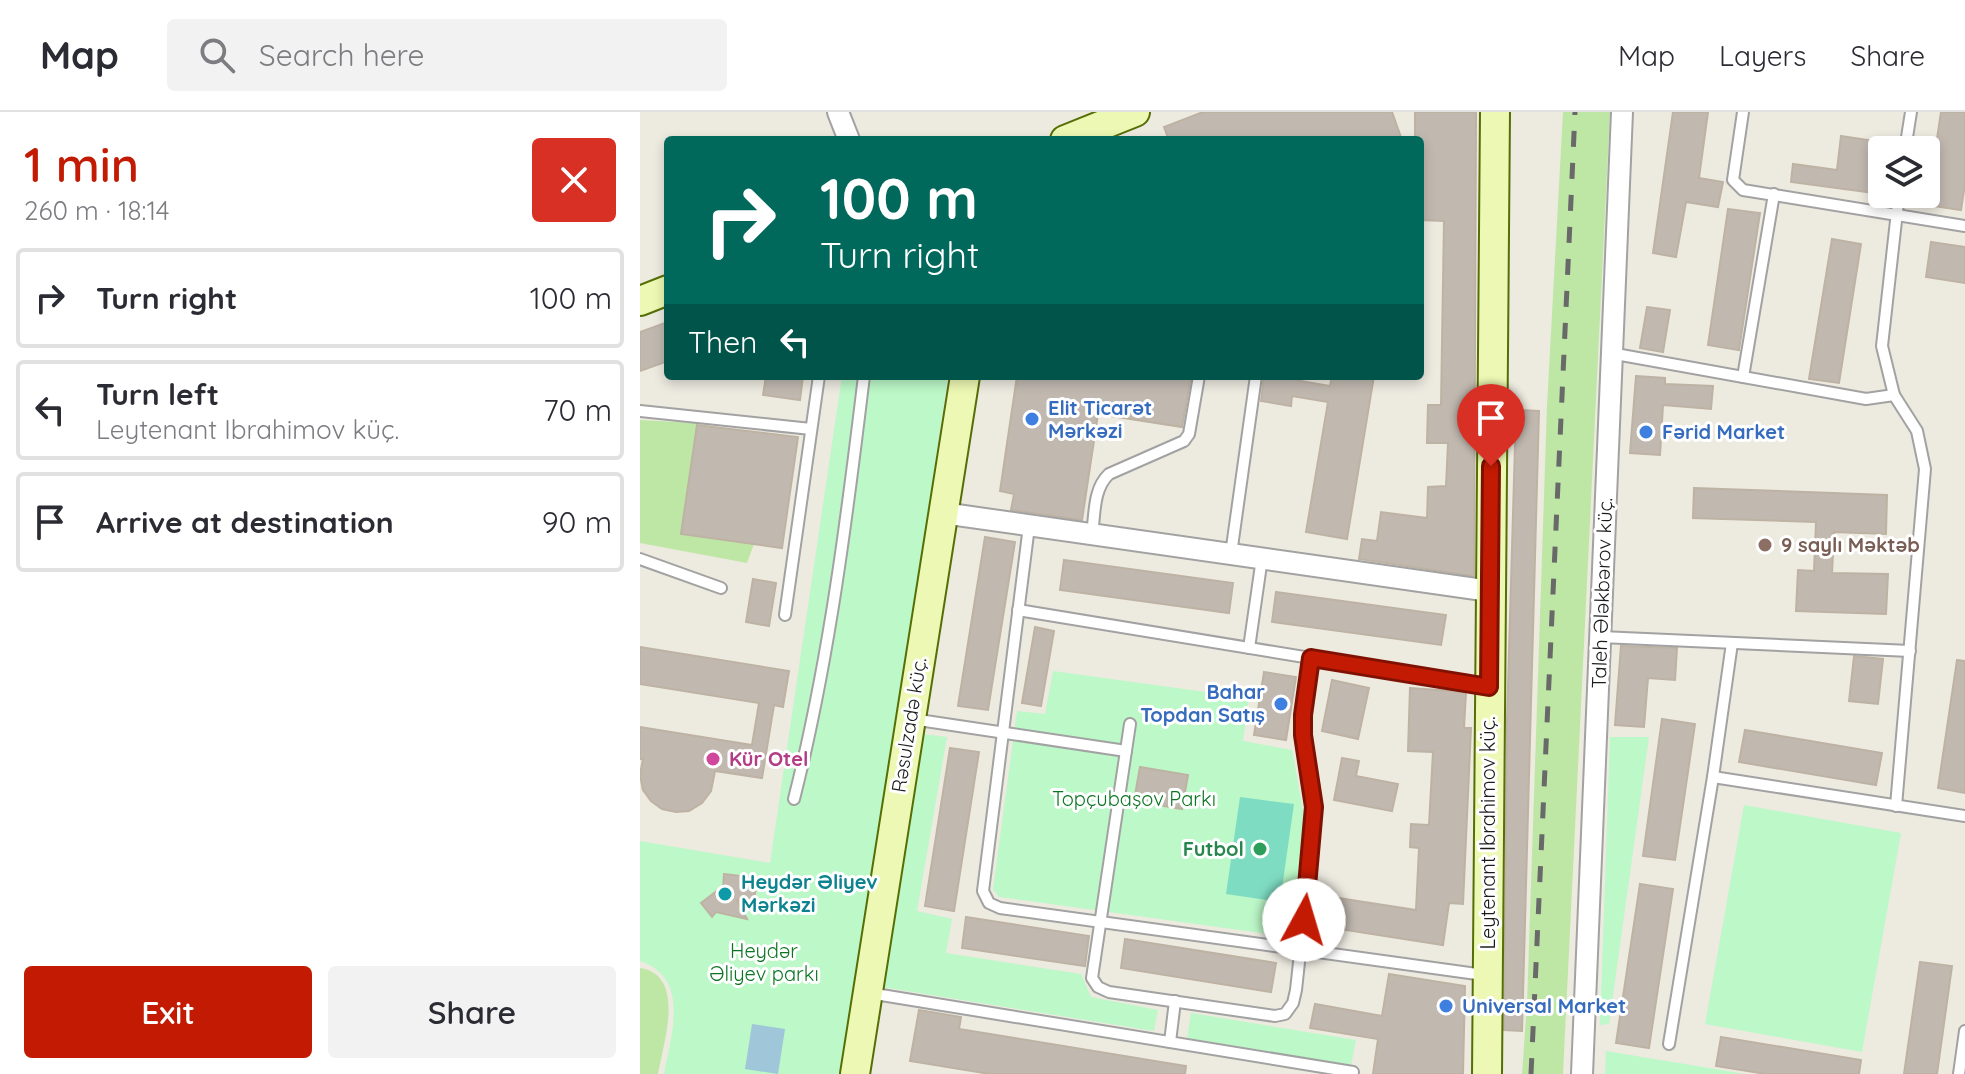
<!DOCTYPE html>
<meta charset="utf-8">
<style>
:root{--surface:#fff;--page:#f2f2f3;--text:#2b2b33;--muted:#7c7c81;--line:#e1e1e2;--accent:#c31a03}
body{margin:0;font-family:Quicksand,sans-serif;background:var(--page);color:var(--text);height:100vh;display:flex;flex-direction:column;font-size:30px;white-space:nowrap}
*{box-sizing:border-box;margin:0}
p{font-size:26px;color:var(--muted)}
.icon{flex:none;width:44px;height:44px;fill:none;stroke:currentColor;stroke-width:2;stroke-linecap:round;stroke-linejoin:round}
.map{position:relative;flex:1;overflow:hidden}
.side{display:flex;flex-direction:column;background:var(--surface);width:640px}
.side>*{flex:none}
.hud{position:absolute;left:24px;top:24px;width:760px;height:244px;border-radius:8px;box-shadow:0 4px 12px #0003;background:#00695c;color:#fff;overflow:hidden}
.buttons{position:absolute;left:1228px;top:24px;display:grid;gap:16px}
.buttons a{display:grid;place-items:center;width:72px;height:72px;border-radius:8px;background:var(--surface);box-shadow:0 4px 12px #0003;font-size:40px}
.pin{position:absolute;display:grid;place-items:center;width:68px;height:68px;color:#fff;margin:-82px -34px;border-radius:50% 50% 50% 0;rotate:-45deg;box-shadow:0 0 8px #0007}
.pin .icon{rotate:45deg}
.me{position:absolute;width:88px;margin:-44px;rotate:6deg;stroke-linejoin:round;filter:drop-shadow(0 0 6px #0008)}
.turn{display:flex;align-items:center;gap:28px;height:168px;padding:0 24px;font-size:36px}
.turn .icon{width:104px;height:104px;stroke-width:2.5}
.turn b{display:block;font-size:56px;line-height:68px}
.then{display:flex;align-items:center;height:76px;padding:0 24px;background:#0003;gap:16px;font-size:30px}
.round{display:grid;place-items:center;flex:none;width:84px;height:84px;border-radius:8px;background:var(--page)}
.summary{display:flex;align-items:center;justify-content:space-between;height:136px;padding:0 24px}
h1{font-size:48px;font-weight:600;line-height:60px;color:var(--accent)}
.action{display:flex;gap:16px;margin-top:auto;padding:16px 24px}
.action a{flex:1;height:92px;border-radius:8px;background:var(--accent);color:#fff;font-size:32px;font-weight:600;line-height:92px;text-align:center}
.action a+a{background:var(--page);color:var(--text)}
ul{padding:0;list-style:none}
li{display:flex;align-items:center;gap:24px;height:100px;margin:0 16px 12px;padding:0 8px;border:4px solid var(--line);border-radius:8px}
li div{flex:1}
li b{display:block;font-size:30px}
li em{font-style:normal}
header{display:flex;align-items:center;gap:48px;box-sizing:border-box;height:112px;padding:0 40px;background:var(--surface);border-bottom:2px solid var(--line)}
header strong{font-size:38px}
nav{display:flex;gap:44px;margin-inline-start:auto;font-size:28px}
.search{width:560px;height:72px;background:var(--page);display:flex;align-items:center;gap:20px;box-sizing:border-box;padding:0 28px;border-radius:8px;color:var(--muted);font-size:30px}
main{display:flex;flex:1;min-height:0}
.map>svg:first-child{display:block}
.grass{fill:#bee7a6}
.park{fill:#bcf8c8}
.pitch{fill:#7edcc3}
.water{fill:#a0c6da}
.building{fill:#c1b9b0;stroke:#beb2a3;stroke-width:2}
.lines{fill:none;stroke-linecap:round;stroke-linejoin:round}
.lane-casing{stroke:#a2a2a2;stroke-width:14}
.street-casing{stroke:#a2a2a2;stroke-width:24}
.secondary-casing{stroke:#566e06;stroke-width:32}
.lane{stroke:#fff;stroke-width:10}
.street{stroke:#fff;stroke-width:20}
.secondary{stroke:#ecf8b3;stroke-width:28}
.rail{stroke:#696969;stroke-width:5;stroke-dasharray:16 16;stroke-linecap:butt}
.route-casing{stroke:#7f1102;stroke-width:20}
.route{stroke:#c31a03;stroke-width:14}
.shop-dot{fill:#3f7fe0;stroke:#fff;stroke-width:3}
.education-dot{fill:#8d6e63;stroke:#fff;stroke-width:3}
.hotel-dot{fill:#d1479c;stroke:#fff;stroke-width:3}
.leisure-dot{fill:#2e9e5b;stroke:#fff;stroke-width:3}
.culture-dot{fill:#0f9aa8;stroke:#fff;stroke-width:3}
.labels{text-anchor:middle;stroke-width:6;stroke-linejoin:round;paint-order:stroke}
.shop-label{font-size:20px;font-weight:bold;fill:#366cbe;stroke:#fff;text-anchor:start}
.education-label{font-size:20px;font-weight:bold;fill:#785e54;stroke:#fff;text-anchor:start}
.street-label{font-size:20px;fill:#1b1b1b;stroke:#fff}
.hotel-label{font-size:20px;font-weight:bold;fill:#b23c85;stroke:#fff;text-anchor:start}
.park-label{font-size:20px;fill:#0c7522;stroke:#fff}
.leisure-label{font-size:20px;font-weight:bold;fill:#27864d;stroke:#fff;text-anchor:end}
.culture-label{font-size:20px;font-weight:bold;fill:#0d838f;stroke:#fff;text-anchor:start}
</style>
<header>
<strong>Map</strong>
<div class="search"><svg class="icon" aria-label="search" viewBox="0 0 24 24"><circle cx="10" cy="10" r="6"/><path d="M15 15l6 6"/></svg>Search here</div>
<nav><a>Map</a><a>Layers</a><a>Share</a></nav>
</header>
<main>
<section class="side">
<div class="summary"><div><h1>1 min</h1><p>260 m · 18:14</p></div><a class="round" style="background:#d93025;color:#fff"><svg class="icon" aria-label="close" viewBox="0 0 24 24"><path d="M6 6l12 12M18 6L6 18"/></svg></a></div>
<ul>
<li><svg class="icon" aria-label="right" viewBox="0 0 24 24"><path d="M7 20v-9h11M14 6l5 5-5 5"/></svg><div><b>Turn right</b></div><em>100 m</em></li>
<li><svg class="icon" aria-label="left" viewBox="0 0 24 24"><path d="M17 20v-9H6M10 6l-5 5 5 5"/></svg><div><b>Turn left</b><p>Leytenant Ibrahimov küç.</p></div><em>70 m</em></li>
<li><svg class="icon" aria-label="arrive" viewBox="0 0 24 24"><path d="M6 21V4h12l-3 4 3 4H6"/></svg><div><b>Arrive at destination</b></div><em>90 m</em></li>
</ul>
<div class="action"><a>Exit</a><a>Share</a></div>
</section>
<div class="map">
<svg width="1325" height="962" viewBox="0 0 1325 962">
<rect width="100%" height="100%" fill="#edeae0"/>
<g class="grass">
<path d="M923 0H970L923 962H882L887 892 907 294Z"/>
<path d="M0 308 57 311 41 422 114 432 107 451 0 431Z"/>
<path d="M0 856C47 863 23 932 18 962H0Z"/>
</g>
<g class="park">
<path d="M202 264H308L205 962H24C31 923 51 866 0 849V729L130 751Z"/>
<path d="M413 559 609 586 603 629 652 638 663 698 664 718 651 825 359 785 353 777 377 599 405 602Z"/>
<path d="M282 622 307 625 277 799 312 807 306 841 441 862 451 885 518 898 514 919 242 875Z"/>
<path d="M970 625H1009L969 912 960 913Z"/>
<path d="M1104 693 1261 721 1222 940 1065 912Z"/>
<path d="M551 901 716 928 711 953 547 926Z"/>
<path d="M966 939 1105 962H965Z"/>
</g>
<path class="pitch" d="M600 685 654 692 640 790 586 782Z"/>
<path class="water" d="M112 912 145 917 138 962 105 957Z"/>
<g class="building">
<path d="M563 0H752L762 28H529L524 15Z"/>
<path d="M775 0H836L834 464 719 447 722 427 737 429 741 400 787 406 788 375 806 374 808 331H787L788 293H801L804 109 780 108V28H775Z"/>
<path d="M1033 0H1068L1059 66 1083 70 1078 95 1046 90 1036 145 1013 141Z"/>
<path d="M1301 0H1325V72L1321 98 1287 93Z"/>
<path d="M1201 24 1242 30V82L1151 70 1153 52 1197 58Z"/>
<path d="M1088 97 1120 101 1099 238 1068 233Z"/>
<path d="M1192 127 1221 132 1199 271 1169 267Z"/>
<path d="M1291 130 1325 135V171L1286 165Z"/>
<path d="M1007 195 1030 198 1023 240 1000 236Z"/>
<path d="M28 210V249L0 259V220Z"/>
<path d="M126 264H163L160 288 123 283Z"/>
<path d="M377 264H551L542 315 458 302 442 408 371 398 374 382 360 379Z"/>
<path d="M624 264H656L655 268 690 274 692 264H734L707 427 666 420 688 290 652 284 651 294 621 289Z"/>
<path d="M996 264 1025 266V272L1073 274 1071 297 1023 293 1020 343 990 341Z"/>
<path d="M876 298 899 299 882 919 864 918 867 609Z"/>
<path d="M57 313 158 325 142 436 41 422Z"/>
<path d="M1054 376 1247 383 1246 422 1194 420 1192 461 1248 462 1246 502 1156 499 1158 458 1174 459 1176 410 1053 406Z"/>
<path d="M345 425 375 430 348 598 318 594Z"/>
<path d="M424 448 593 471 589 501 420 478Z"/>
<path d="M113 467 136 471 129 514 106 510Z"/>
<path d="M636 480 806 503 801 533 632 510Z"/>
<path d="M395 515 414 519 401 594 382 591Z"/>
<path d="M981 534 1037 536 1035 568 1008 566 1004 615 975 613Z"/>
<path d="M0 535 149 559 143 595 134 593 122 666 75 659 71 679 62 691 49 699 36 700 22 697 11 689 3 678 0 663 3 647H0V615L112 633 119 591 0 572Z"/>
<path d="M1214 544 1243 547 1238 592 1209 589Z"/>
<path d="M1317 548 1325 549V681L1298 676Z"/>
<path d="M624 560 656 565 646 628 614 623Z"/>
<path d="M692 568 729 576 718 627 682 619Z"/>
<path d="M770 576 826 580 824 616H831L823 792 809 791 803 833 680 814 685 784 776 798 779 736 770 735 771 712 789 713 793 640 768 639Z"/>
<path d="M1022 607 1055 612 1035 748 1003 744Z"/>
<path d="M1105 618 1242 641 1236 673 1099 650Z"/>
<path d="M310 636 339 640 314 799 285 794Z"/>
<path d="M702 646 719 649 716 664 758 672 752 699 694 688Z"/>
<path d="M500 655 548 663 542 697 494 689Z"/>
<path d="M84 762 118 766 113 792 97 788 107 807 76 800 72 805 61 791 82 775 83 777Z"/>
<path d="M1000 772 1033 777 1009 936 976 931Z"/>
<path d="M326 805 449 824 445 854 322 836Z"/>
<path d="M485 827 636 851 631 880 481 856Z"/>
<path d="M1280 850 1312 854 1297 962H1264Z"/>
<path d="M749 862 825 874 823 962H733L738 927 670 916 675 892 742 904Z"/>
<path d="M279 898 321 905 319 917 546 954 545 962H350L270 949Z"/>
<path d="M1081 925 1221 948 1219 962H1126L1076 954Z"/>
</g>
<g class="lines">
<defs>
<g id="lane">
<path d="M1103 0 1093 68 1103 78 1325 114"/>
<path d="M1265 38 1271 0"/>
<path d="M970 241 1226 287 1254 283"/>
<path d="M1103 265 1134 82"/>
<path d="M0 299 171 317"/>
<path d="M389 414 343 779 349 791 360 796 844 863"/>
<path d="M452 423C455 402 453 377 469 362L544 329 549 322 559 264"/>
<path d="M591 442 616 264"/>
<path d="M0 447 81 476"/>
<path d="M378 498 847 575"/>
<path d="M145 503 179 264"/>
<path d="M961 525 1270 539"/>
<path d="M609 536 622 446"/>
<path d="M272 607 486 639"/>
<path d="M490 612 452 866 458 875 469 880 635 904 645 902 653 891 656 878 673 721C674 686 665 655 663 621 662 596 668 571 671 546"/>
<path d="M1073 665 1325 704"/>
<path d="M154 687C189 549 207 405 224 264"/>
<path d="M1256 694 1285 357 1277 319 1254 283 1242 234 1259 82"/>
<path d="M229 881 713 960"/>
<path d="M530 930 535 889"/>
<path d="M1029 932 1073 665 1092 531"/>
<path d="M1319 962 1325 919"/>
</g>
<g id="street">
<path d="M198 0 209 28"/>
<path d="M303 401 850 479"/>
<path d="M942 962 982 0"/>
</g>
<g id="secondary">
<path d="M425 28 495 0"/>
<path d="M0 189 28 178"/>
<path d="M215 962 325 264"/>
<path d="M847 962 855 0"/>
</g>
</defs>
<use href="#lane" class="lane-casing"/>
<use href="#street" class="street-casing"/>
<use href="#secondary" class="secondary-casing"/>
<use href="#lane" class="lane"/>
<use href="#street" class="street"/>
<use href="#secondary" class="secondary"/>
<path class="rail" d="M891 962 935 0"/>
</g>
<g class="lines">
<defs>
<path id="route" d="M664 808 674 695 663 623V603L671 546 849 575 851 354"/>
</defs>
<use href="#route" class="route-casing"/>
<use href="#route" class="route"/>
</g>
<g class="shop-dot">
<circle cx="392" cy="307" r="8"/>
<circle cx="1006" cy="320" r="8"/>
<circle cx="641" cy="592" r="8"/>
<circle cx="806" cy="894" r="8"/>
</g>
<circle class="education-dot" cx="1125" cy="433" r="8"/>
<circle class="hotel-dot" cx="73" cy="647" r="8"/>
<circle class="leisure-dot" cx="620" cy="737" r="8"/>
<circle class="culture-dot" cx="85" cy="782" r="8"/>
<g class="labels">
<g class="shop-label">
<text x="408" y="303">Elit Ticarət<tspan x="408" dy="23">Mərkəzi</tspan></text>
<text x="1022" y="327">Fərid Market</text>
<text x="625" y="587" text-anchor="end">Bahar<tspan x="625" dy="23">Topdan Satış</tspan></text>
<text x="822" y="901">Universal Market</text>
</g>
<g class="education-label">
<text x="1141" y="440">9 saylı Məktəb</text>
</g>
<g class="street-label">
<text transform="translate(962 481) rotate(-88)" y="7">Taleh Ələkbərov küç.</text>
<text transform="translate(269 613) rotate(-81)" y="7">Rəsulzadə küç.</text>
<text transform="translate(848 721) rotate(-90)" y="7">Leytenant Ibrahimov küç.</text>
</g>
<g class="hotel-label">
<text x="89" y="654">Kür Otel</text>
</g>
<g class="park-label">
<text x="494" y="694">Topçubaşov Parkı</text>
<text x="124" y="846">Heydər<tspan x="124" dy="23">Əliyev parkı</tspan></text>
</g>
<g class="leisure-label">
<text x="604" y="744">Futbol</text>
</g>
<g class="culture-label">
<text x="101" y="777">Heydər Əliyev<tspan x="101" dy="23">Mərkəzi</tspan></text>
</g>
</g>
</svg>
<div class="buttons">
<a><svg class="icon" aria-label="layers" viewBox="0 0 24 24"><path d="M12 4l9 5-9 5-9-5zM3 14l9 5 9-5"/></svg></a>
</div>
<div class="pin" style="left:851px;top:354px;background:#d93025"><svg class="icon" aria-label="arrive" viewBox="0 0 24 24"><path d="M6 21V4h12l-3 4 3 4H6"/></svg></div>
<svg class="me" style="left:664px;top:808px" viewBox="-20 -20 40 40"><circle r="19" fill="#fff"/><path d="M0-13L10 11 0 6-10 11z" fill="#c31a03"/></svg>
<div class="hud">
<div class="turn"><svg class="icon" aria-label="right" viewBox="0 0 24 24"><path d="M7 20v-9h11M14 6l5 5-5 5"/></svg><div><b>100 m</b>Turn right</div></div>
<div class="then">Then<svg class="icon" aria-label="left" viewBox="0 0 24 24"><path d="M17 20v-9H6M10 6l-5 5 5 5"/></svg></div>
</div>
</div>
</main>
